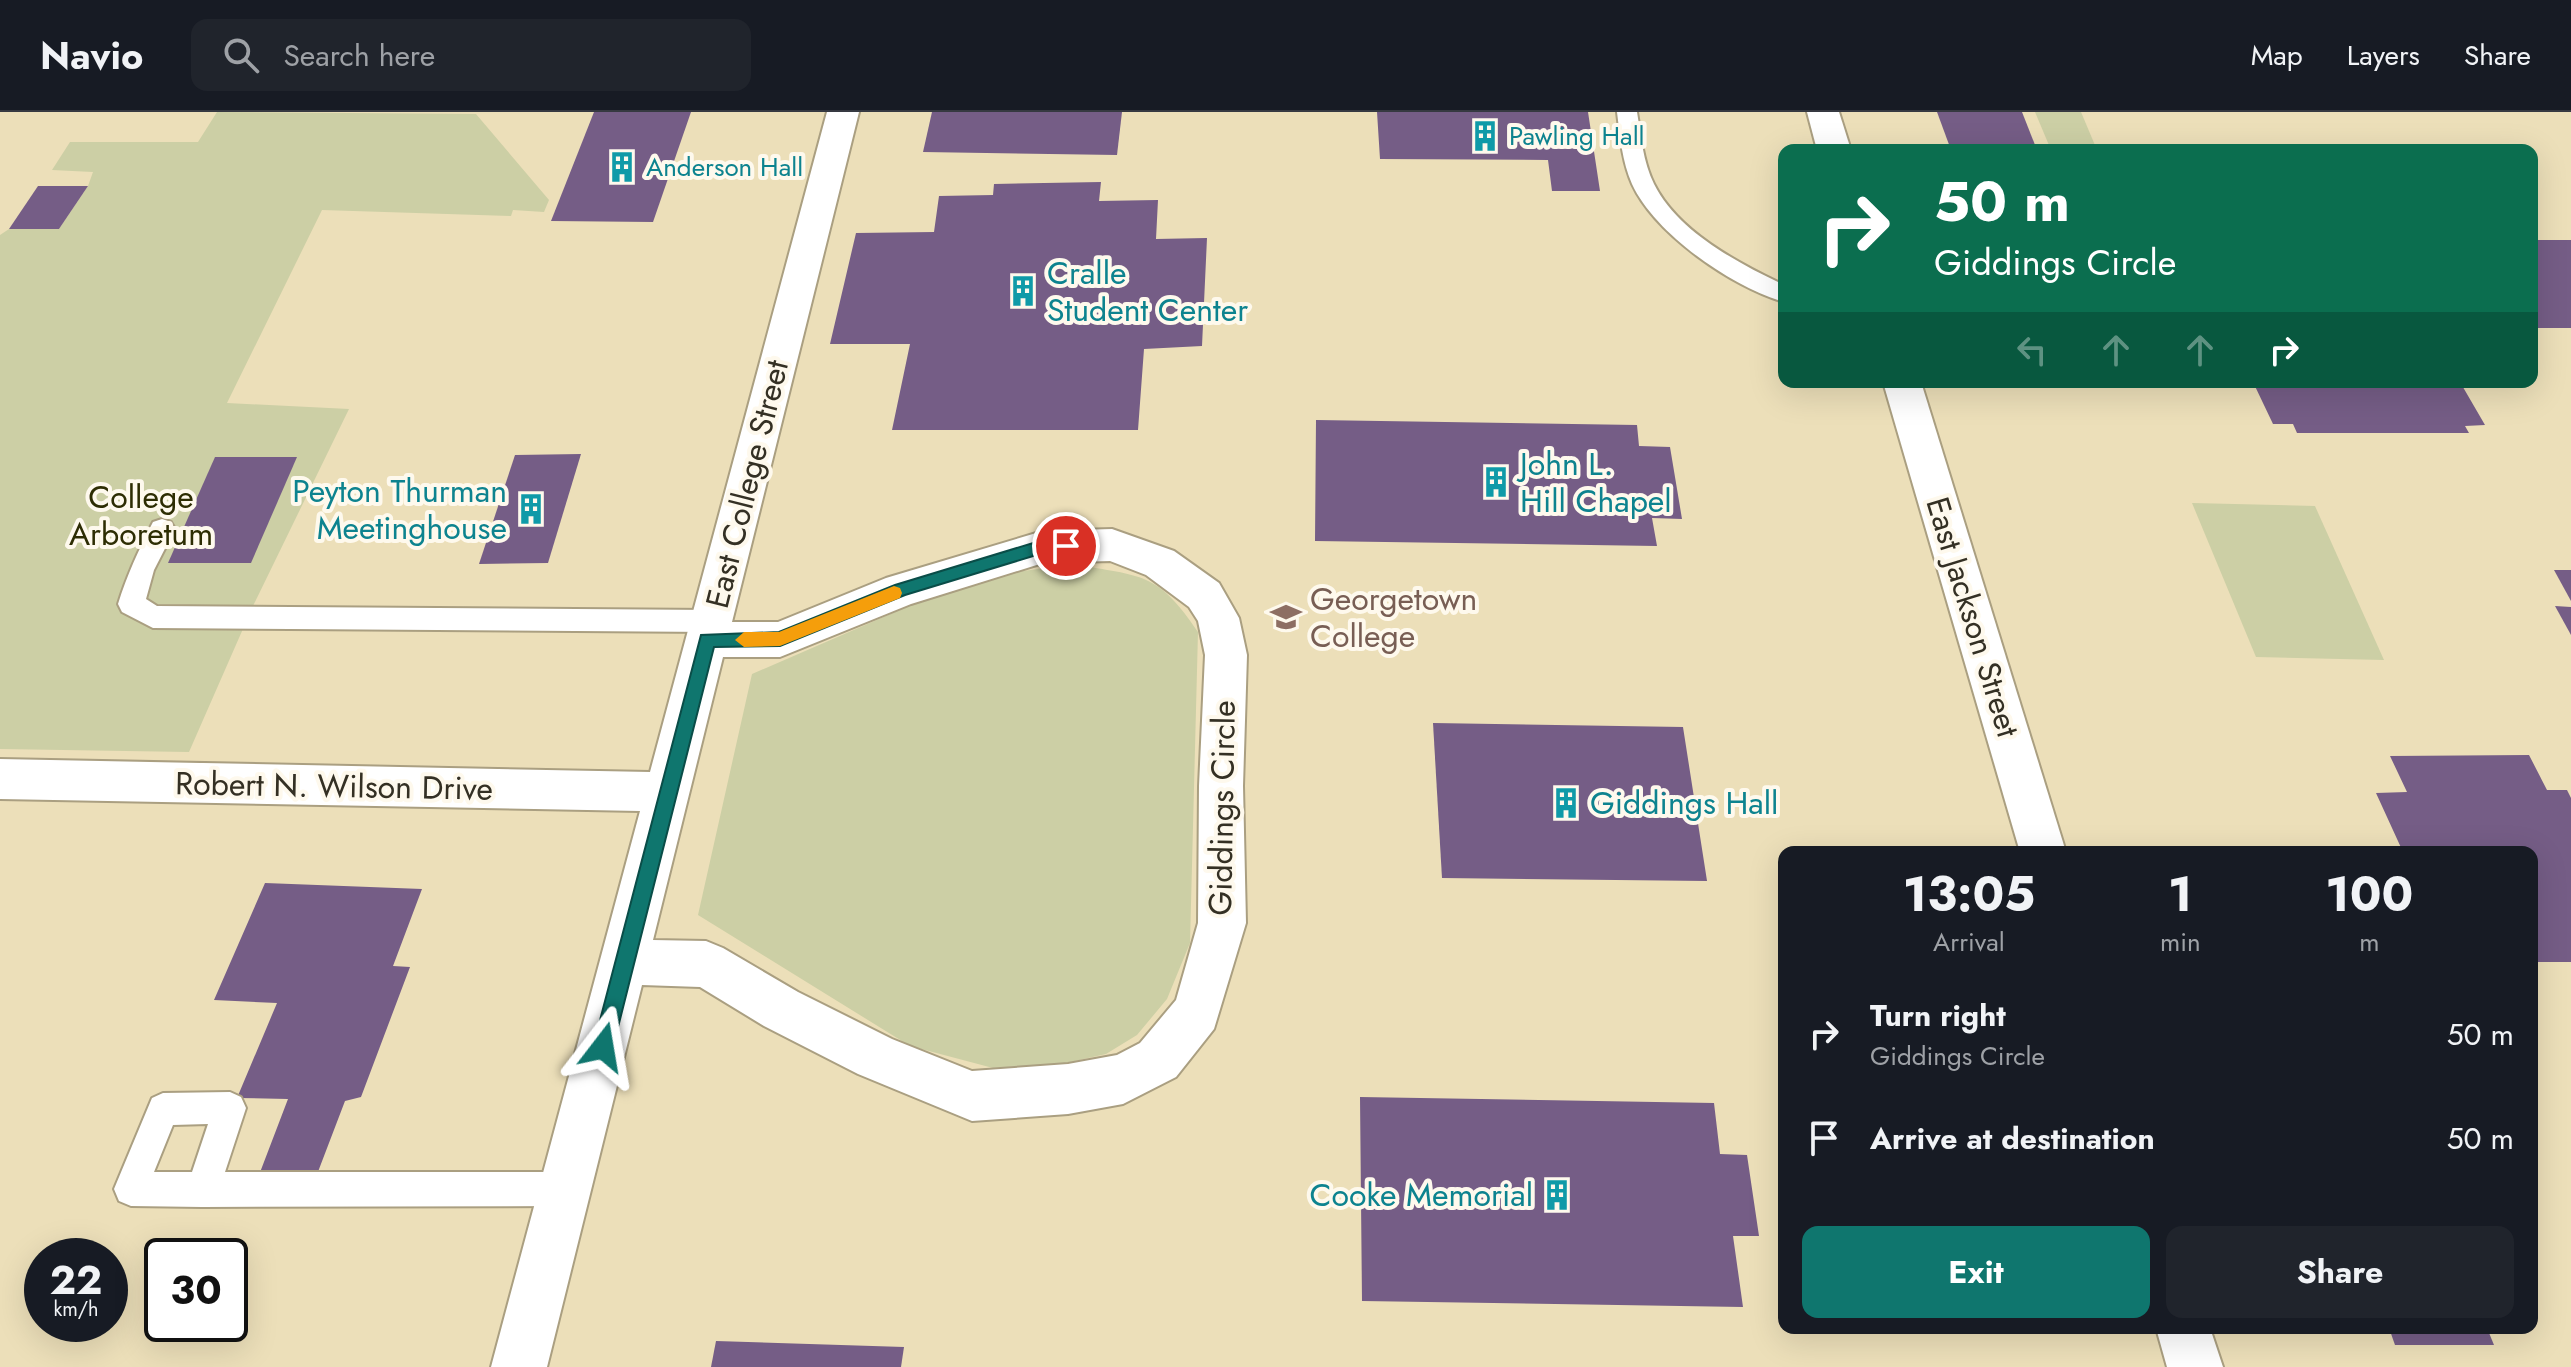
<!DOCTYPE html>
<style>
:root{--surface:#171b24;--page:#20242c;--text:#f1f3f6;--muted:#9ea1a6;--line:#363941;--accent:#0f766e}
body{margin:0;font-family:Jost,sans-serif;background:var(--page);color:var(--text);height:100vh;display:flex;flex-direction:column;font-size:30px;white-space:nowrap}
*{box-sizing:border-box;margin:0}
p{font-size:26px;color:var(--muted)}
.icon{flex:none;width:44px;height:44px;fill:none;stroke:currentColor;stroke-width:2;stroke-linecap:round;stroke-linejoin:round}
.map{position:relative;flex:1;overflow:hidden}
.drawer{position:absolute;left:1778px;top:734px;width:760px;height:488px;display:flex;flex-direction:column;background:var(--surface);border-radius:16px;box-shadow:0 8px 32px #0002}
.drawer>*{flex:none}
.top-card{position:absolute;left:1778px;top:32px;width:760px;height:244px;border-radius:16px;box-shadow:0 8px 32px #0002;background:#0b6e4f;color:#fff;overflow:hidden}
.speed{position:absolute;left:24px;top:1126px;display:flex;gap:16px;font-size:40px;font-weight:700;text-align:center}
.speed>*{display:grid;place-content:center;width:104px;height:104px;border-radius:50%;background:var(--surface);box-shadow:0 8px 32px #0002;line-height:1}
.speed small{font-size:20px;font-weight:400}
.speed .limit{border:4px solid #111;border-radius:12px;background:#fff;color:#111}
.pin{position:absolute;display:grid;place-items:center;width:68px;height:68px;color:#fff;margin:-34px;border:4px solid #fff;border-radius:50%;box-shadow:0 2px 8px #0007}
.me{position:absolute;width:88px;margin:-44px;rotate:14deg;stroke-linejoin:round;filter:drop-shadow(0 0 6px #0008)}
.turn{display:flex;align-items:center;gap:28px;height:168px;padding:0 24px;font-size:36px}
.turn .icon{width:104px;height:104px;stroke-width:2.5}
.turn b{display:block;font-size:56px;line-height:68px}
.lanes{display:flex;align-items:center;height:76px;padding:0 24px;background:#0003;justify-content:center;gap:40px;direction:ltr}
.lanes .off{opacity:.35}
.eta{display:flex;justify-content:space-evenly;align-items:center;height:136px;text-align:center}
.eta b{font-size:48px;font-weight:700;line-height:56px}
.primary-button{display:flex;gap:16px;margin-top:auto;padding:16px 24px}
.primary-button a{flex:1;height:92px;border-radius:16px;background:var(--accent);color:#fff;font-size:32px;font-weight:700;line-height:92px;text-align:center}
.primary-button a+a{background:var(--page);color:var(--text)}
ul{padding:0;list-style:none}
li{display:flex;align-items:center;gap:24px;height:104px;padding:0 24px}
li div{flex:1}
li b{display:block;font-size:30px}
li em{font-style:normal}
header{display:flex;align-items:center;gap:48px;box-sizing:border-box;height:112px;padding:0 40px;background:var(--surface);border-bottom:2px solid var(--line)}
header strong{font-size:38px}
nav{display:flex;gap:44px;margin-inline-start:auto;font-size:28px}
.search{width:560px;height:72px;background:var(--page);display:flex;align-items:center;gap:20px;box-sizing:border-box;padding:0 28px;border-radius:16px;color:var(--muted);font-size:30px}
.map>svg:first-child{display:block}
.built{fill:#ecdfb9;fill-rule:evenodd}
.green{fill:#cccfa5}
.building{fill:#755d86}
.lines{fill:none;stroke-linecap:round;stroke-linejoin:round}
.lane-casing{stroke:#aa9f81;stroke-width:4}
.street-casing{stroke:#aa9f81;stroke-width:4}
.lane{fill:#fff;fill-rule:evenodd}
.street{fill:#fff;fill-rule:evenodd}
.route{fill:#0f766e;stroke:#0a4d48;stroke-width:2}
.slow{fill:#f59e0b}
.labels{text-anchor:middle;stroke-width:8;stroke-linejoin:round;paint-order:stroke}
.far-culture-label{font-size:26px;fill:#0d838f;stroke:#fef9ed;text-anchor:start}
.culture-label{font-size:32px;fill:#0d838f;stroke:#fef9ed;text-anchor:start}
.street-label{font-size:32px;fill:#343024;stroke:#fef9ed}
.park-label{font-size:32px;fill:#2d2d03;stroke:#fef9ed}
.education-label{font-size:32px;fill:#785e54;stroke:#fef9ed;text-anchor:start}
</style>
<header>
<strong>Navio</strong>
<div class="search"><svg class="icon" aria-label="search" viewBox="0 0 24 24"><circle cx="10" cy="10" r="6"/><path d="M15 15l6 6"/></svg>Search here</div>
<nav><a>Map</a><a>Layers</a><a>Share</a></nav>
</header>
<div class="map">
<svg width="2571" height="1255" viewBox="0 0 2571 1255">
<rect width="100%" height="100%" fill="#f7eccc"/>
<path class="built" d="M0 0H2571V1255H0ZM1784 38H2532V270H1784ZM1784 740H2532V1216H1784ZM42 1144H110V1212H42ZM162 1144H230V1212H162Z"/>
<g class="green">
<path d="M217 0 476 2 549 88 544 100 513 98 511 104 322 98 227 291 349 297 253 494 189 640 0 637V123L9 117H59L88 74 93 60 52 58 70 30H198Z"/>
<path d="M2035 0H2081L2097 38H2051Z"/>
<path d="M2192 391 2315 394 2384 548 2256 545Z"/>
<path d="M1074 452C1142 465 1157 459 1198 520L1190 831 1167 887 1137 923 1106 942 1066 951 993 956 910 934 698 803 752 562 925 487 1002 462Z"/>
</g>
<g class="building">
<path d="M594 0H691L653 110 551 109Z"/>
<path d="M932 0H1122L1117 43 923 40Z"/>
<path d="M1377 0H1588L1600 79H1552L1548 48 1380 47Z"/>
<path d="M1937 0H2022L2037 38H1951Z"/>
<path d="M1101 70 1099 89 1158 88 1156 127 1207 126 1202 234 1144 237 1138 318H892L910 232H830L856 121 934 120 939 84 993 83 994 72Z"/>
<path d="M38 74H88L59 117H9Z"/>
<rect x="2532" y="128" width="39" height="88"/>
<path d="M2253 270H2460L2485 313 2465 314 2469 321H2297L2293 312H2273Z"/>
<path d="M1316 308 1637 313 1639 334 1670 335 1682 407 1652 406 1657 434 1315 429Z"/>
<path d="M581 342 548 451 479 452 515 343Z"/>
<path d="M215 345H297L251 451H168Z"/>
<path d="M2554 458H2571V489Z"/>
<path d="M2555 494 2571 495V523Z"/>
<path d="M1433 611 1683 615 1707 769 1442 766Z"/>
<path d="M2529 643 2547 678H2567L2571 686V850H2532V740H2403L2376 681 2407 680 2390 644Z"/>
<path d="M265 771 422 777 393 854 410 855 361 985 345 989 316 1065 259 1063 288 987 237 986 277 891 214 888Z"/>
<path d="M1360 985 1714 991 1720 1042 1747 1043 1759 1124H1733L1743 1195 1362 1189Z"/>
<path d="M2389 1216H2487L2494 1233H2395Z"/>
<path d="M716 1229 904 1235 901 1255H711Z"/>
</g>
<g class="lines">
<defs>
<g id="lane">
<path d="M1617 0H1637C1641 24 1643 50 1654 72 1678 120 1738 151 1784 173V190C1732 175 1655 122 1632 72 1622 49 1620 24 1617 0Z"/>
<path d="M162 407 171 410 175 417 154 458 146 487 157 494 712 498 721 501 725 509 721 517 712 520 153 516 122 500 118 492C127 463 139 437 153 410Z"/>
<path d="M230 980 241 985 246 996 225 1060H566L578 1065 583 1077 578 1089 566 1094 202 1095 131 1094 119 1089 114 1077 152 986 163 981ZM208 1012 192 1060H154L173 1013Z"/>
</g>
<g id="street">
<path d="M827 0H859L732 510H778L886 466 1043 419 1112 417 1174 439 1219 471 1239 506 1247 543 1243 674 1246 811 1214 917 1176 965 1123 992 1068 1002 972 1009 858 962 764 914 700 875 642 873 547 1255H491L640 699 0 687V647L650 660ZM1110 449 1146 463 1189 495 1198 509 1205 543 1199 674 1198 811 1176 888 1140 931 1117 943 1068 952 972 959 892 927 798 880 723 836 706 829 653 828 723 545H780L911 492 1043 451Z"/>
<path d="M1807 0H1839L1851 38H1817Z"/>
<path d="M1883 270H1921L2066 740H2020Z"/>
<path d="M2156 1216H2210L2223 1255H2167Z"/>
</g>
</defs>
<use href="#lane" class="lane-casing"/>
<use href="#street" class="street-casing"/>
<use href="#lane" class="lane"/>
<use href="#street" class="street"/>
</g>
<path class="route" d="M1043 428H1066L1074 434 1066 441H1043L905 483 780 534 714 535 613 935 610 942 603 945 596 942 593 935 701 523 779 520 895 473Z"/>
<path class="slow" d="M894 474 900 476 902 481 900 486 780 534 744 535 735 528 744 520H779Z"/>
<defs>
<symbol id="building-bare" viewBox="-9 -9 18 18"><path d="M-4-6H4V6H1V3H-1V6H-4ZM-2.5-4.3h1.7v1.8h-1.7ZM.8-4.3h1.7v1.8H.8ZM-2.5-1h1.7V.8h-1.7ZM.8-1h1.7V.8H.8Z" fill="#0f9aa8" stroke="#fef9ed" stroke-width="2.5" paint-order="stroke"/></symbol>
<symbol id="university-bare" viewBox="-9 -9 18 18"><path d="M0-5L7-2L0 1L-7-2ZM-4 1L0 2.5L4 1V4Q0 6-4 4Z" fill="#8d6e63" stroke="#fef9ed" stroke-width="2.5" paint-order="stroke"/></symbol>
</defs>
<g fill-rule="evenodd">
<use href="#building-bare" x="1463" y="2" width="44" height="44"/>
<use href="#building-bare" x="600" y="33" width="44" height="44"/>
<use href="#building-bare" x="1001" y="157" width="44" height="44"/>
<use href="#building-bare" x="1474" y="348" width="44" height="44"/>
<use href="#building-bare" x="509" y="375" width="44" height="44"/>
<use href="#university-bare" x="1264" y="483" width="44" height="44"/>
<use href="#building-bare" x="1544" y="669" width="44" height="44"/>
<use href="#building-bare" x="1535" y="1061" width="44" height="44"/>
</g>
<g class="labels">
<g class="far-culture-label">
<text x="1509" y="33">Pawling Hall</text>
<text x="646" y="64">Anderson Hall</text>
</g>
<g class="culture-label">
<text x="1047" y="172">Cralle<tspan x="1047" dy="37">Student Center</tspan></text>
<text x="1520" y="363">John L.<tspan x="1520" dy="37">Hill Chapel</tspan></text>
<text x="507" y="390" text-anchor="end">Peyton Thurman<tspan x="507" dy="37">Meetinghouse</tspan></text>
<text x="1590" y="702">Giddings Hall</text>
<text x="1533" y="1094" text-anchor="end">Cooke Memorial</text>
</g>
<g class="street-label">
<text transform="translate(747 372) rotate(-76)" y="11">East College Street</text>
<text transform="translate(1973 505) rotate(73)" y="11">East Jackson Street</text>
<text transform="translate(334 674) rotate(1)" y="11">Robert N. Wilson Drive</text>
<text transform="translate(1222 696) rotate(-89)" y="11">Giddings Circle</text>
</g>
<g class="park-label">
<text x="141" y="396">College<tspan x="141" dy="37">Arboretum</tspan></text>
</g>
<g class="education-label">
<text x="1310" y="498">Georgetown<tspan x="1310" dy="37">College</tspan></text>
</g>
</g>
</svg>
<div class="speed"><div>22<small>km/h</small></div><div class="limit">30</div></div>
<div class="pin" style="left:1066px;top:434px;background:#d93025"><svg class="icon" aria-label="arrive" viewBox="0 0 24 24"><path d="M6 21V4h12l-3 4 3 4H6"/></svg></div>
<svg class="me" style="left:603px;top:935px" viewBox="-20 -20 40 40"><path d="M0-17L14 15 0 8-14 15z" fill="#0f766e" stroke="#fff" stroke-width="4"/></svg>
<div class="top-card">
<div class="turn"><svg class="icon" aria-label="right" viewBox="0 0 24 24"><path d="M7 20v-9h11M14 6l5 5-5 5"/></svg><div><b>50 m</b>Giddings Circle</div></div>
<div class="lanes"><svg class="icon off" aria-label="left" viewBox="0 0 24 24"><path d="M17 20v-9H6M10 6l-5 5 5 5"/></svg><svg class="icon off" aria-label="ahead" viewBox="0 0 24 24"><path d="M12 20V5M6 11l6-6 6 6"/></svg><svg class="icon off" aria-label="ahead" viewBox="0 0 24 24"><path d="M12 20V5M6 11l6-6 6 6"/></svg><svg class="icon" aria-label="right" viewBox="0 0 24 24"><path d="M7 20v-9h11M14 6l5 5-5 5"/></svg></div>
</div>
<section class="drawer">
<div class="eta">
<div><b>13:05</b><p>Arrival</p></div>
<div><b>1</b><p>min</p></div>
<div><b>100</b><p>m</p></div>
</div>
<ul>
<li><svg class="icon" aria-label="right" viewBox="0 0 24 24"><path d="M7 20v-9h11M14 6l5 5-5 5"/></svg><div><b>Turn right</b><p>Giddings Circle</p></div><em>50 m</em></li>
<li><svg class="icon" aria-label="arrive" viewBox="0 0 24 24"><path d="M6 21V4h12l-3 4 3 4H6"/></svg><div><b>Arrive at destination</b></div><em>50 m</em></li>
</ul>
<div class="primary-button"><a>Exit</a><a>Share</a></div>
</section>
</div>
